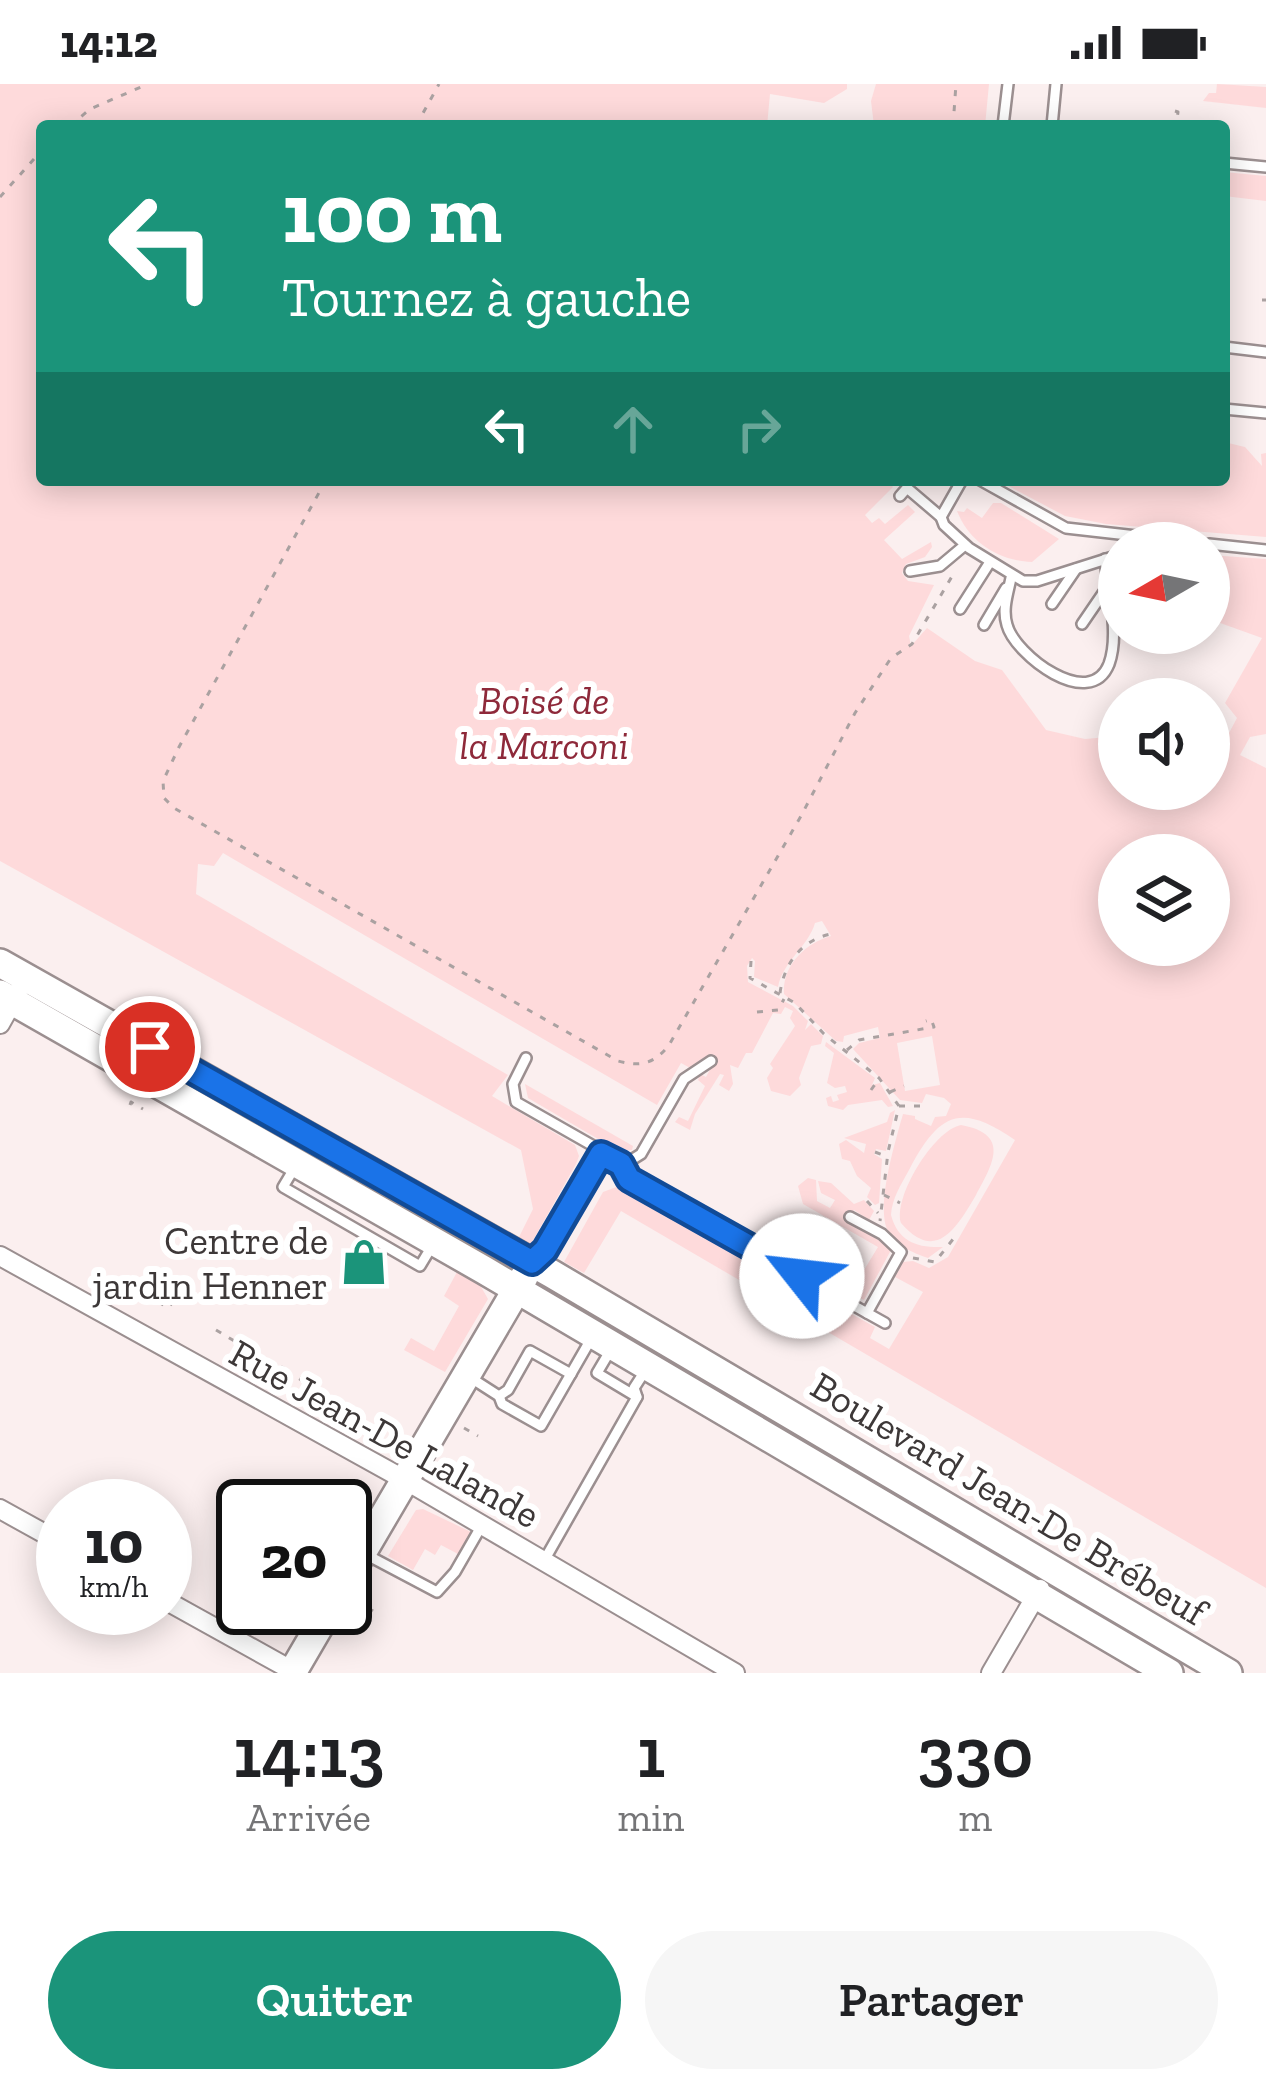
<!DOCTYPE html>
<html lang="fr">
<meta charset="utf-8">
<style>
:root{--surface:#fff;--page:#f6f6f6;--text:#202124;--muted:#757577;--accent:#1b947a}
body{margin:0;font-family:"Zilla Slab",serif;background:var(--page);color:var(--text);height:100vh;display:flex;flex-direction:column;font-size:45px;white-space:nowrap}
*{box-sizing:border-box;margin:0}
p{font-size:39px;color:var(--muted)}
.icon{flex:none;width:66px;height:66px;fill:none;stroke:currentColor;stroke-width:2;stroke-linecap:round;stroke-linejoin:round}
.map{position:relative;height:1589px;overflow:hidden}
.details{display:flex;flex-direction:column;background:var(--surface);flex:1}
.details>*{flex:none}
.hud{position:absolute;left:36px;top:36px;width:1194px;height:366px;border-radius:12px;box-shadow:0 6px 30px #0003;background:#1b947a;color:#fff;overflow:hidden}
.needle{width:78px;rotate:261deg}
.controls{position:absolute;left:1098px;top:438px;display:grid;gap:24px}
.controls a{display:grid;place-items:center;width:132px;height:132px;border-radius:50%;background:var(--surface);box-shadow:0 6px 30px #0003;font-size:60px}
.speed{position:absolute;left:36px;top:1395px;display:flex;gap:24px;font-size:60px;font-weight:700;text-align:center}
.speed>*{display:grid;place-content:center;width:156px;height:156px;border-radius:50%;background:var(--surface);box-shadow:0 6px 30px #0003;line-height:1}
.speed small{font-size:30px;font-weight:400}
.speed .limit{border:6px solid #111;border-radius:18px;background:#fff;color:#111}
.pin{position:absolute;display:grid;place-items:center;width:102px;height:102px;color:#fff;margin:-51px;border:6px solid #fff;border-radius:50%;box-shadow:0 3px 12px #0007}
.me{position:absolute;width:132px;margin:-66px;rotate:299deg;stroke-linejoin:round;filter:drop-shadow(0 0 9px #0008)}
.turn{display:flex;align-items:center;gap:42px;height:252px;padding:0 48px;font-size:54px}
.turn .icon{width:156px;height:156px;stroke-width:2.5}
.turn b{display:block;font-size:84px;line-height:102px}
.lanes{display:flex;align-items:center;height:114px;padding:0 48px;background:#0003;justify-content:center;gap:60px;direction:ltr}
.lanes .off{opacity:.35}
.eta{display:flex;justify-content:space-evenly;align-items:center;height:204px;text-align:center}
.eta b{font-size:72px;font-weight:600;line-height:84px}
.cta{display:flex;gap:24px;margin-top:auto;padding:24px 48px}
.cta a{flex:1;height:138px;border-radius:72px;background:var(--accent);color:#fff;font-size:48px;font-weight:600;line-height:138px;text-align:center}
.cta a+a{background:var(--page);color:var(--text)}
.status{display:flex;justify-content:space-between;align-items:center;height:84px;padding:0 60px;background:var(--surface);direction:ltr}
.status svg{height:33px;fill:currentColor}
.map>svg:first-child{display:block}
.green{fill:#fedadb;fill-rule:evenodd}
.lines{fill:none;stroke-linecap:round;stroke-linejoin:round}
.lane-casing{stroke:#9b8f90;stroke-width:14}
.street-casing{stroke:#9b8f90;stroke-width:22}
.secondary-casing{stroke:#9b8f90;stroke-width:32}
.path{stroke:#aaa1a1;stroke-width:3;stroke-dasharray:6 9;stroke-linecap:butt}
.lane{stroke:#fff;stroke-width:9}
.street{stroke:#fff;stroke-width:18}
.secondary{stroke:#fff;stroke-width:27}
.route-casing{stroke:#114b97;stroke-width:30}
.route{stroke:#1a73e8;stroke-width:21}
.labels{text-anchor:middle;stroke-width:12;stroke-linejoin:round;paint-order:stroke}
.park-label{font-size:39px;font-style:italic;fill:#8e293a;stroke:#fff}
.poi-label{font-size:39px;fill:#3d3838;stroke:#fff;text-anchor:end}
.street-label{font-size:39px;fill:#3d3838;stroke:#fff}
</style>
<div class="status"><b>14:12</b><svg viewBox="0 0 49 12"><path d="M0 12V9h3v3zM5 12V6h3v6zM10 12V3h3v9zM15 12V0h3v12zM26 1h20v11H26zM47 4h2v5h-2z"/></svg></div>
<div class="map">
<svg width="1266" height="1589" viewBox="0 0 1266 1589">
<rect width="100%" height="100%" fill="#fbefef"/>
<g class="green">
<path d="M0 0H847V5L824 19 770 10 767 42H42V396H887L893 403 865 431 872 439 879 434 885 440 908 421 915 428 884 456 902 475 931 458 932 463 925 473 906 480 902 489 908 497 934 501 909 552 911 562 927 544 975 577 1002 586 1046 646 1085 655 1119 652V705H1209V660L1221 664 1237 634 1225 619 1262 554 1209 535V471L1266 475V650L1250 653 1240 671 1266 684V1504L621 1127 584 1189 564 1178 603 1108 619 1102 875 1243 870 1254 889 1265 923 1208 895 1193 903 1178 913 1177 929 1184 948 1173 1015 1056C960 1018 939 1029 909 1086 901 1101 892 1114 891 1131 898 1158 918 1164 943 1163L928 1174C913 1169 895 1161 888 1147 875 1123 896 1055 903 1030L915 1032V1035L931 1042 935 1033 946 1032 951 1020 944 1014 926 1010 922 1019 900 1016 853 965 859 959 880 954 878 943 844 952 843 958 836 957 784 910C782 882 805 859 831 852L822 837 815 839C808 863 783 877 778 903L754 893 755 877 752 874 747 882 748 898 793 922 808 937 805 946 811 940 823 952 821 960 811 962 799 994 801 1001 790 1012 771 1007 767 994 773 984 770 980 795 942 790 934 793 927 785 923 781 930 773 929 752 969H746L738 984 730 981 733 1000 729 1007 719 1001 724 991 720 990 695 1030 690 1046 675 1038 679 1033 688 1037 705 1002 698 996 700 990 706 993 715 976 713 973 692 985 681 979 657 1021 223 769 214 782 198 780 196 810 508 991 492 1012 575 1061 579 1072 576 1080 531 1160 519 1153 533 1125 521 1066 0 777ZM1119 771H1209V861H1119ZM932 952 940 1001 905 1007 897 959Z"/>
<path d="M876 0H989L985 42H874L871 17Z"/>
<path d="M1217 0 1266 3V24L1203 17 1209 9H1216Z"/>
<path d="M1224 88 1266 92V117L1224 112Z"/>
<path d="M1224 358 1245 363 1262 382 1261 370 1266 369V453L1106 440 1065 432 997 396H1224Z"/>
<path d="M993 419H1001L1059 455 1032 478C999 477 969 458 957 427L964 428 967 424 982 434Z"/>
<path d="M826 958 875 994 872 1001 880 999 893 1022 888 1023 882 1016 848 1021 843 1026 828 1022 826 1014 831 1012 833 1018 839 1016 837 1011 847 1008 845 1002 835 1004 827 999 834 969 825 962Z"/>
<path d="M525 1000 633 1062 632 1066H617L528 1014Z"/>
<path d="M895 1026 886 1067 876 1065 874 1070 882 1075 879 1119 875 1121 867 1113 871 1104 857 1092 850 1077 842 1075 839 1060 846 1056 864 1069 866 1060 844 1054 887 1038 890 1029Z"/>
<path d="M961 1041C1011 1050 993 1080 976 1111 958 1141 937 1181 901 1139 893 1113 934 1046 961 1041Z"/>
<path d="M808 1094 816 1096 817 1117 830 1124 835 1116 821 1109 818 1097 831 1099 854 1120 864 1116 874 1127 869 1136 854 1126 848 1137 889 1161 891 1166 864 1216 786 1175 788 1168 782 1167 788 1156 858 1196 878 1163 803 1120 798 1102Z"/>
<path d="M457 1188 480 1201 488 1215 445 1288 404 1266 411 1254 434 1267 459 1222 444 1212Z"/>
<path d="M698 1296 786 1341 1032 1488 1025 1491 696 1298Z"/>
<path d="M423 1425 471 1448 458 1470 441 1461 435 1471 425 1465 413 1486 388 1472 416 1426Z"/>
</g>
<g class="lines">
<defs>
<g id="lane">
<path d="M1003 42 1008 0"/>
<path d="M1052 42 1056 0"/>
<path d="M1224 79 1266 83"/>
<path d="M1224 263 1266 268"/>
<path d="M1224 325 1266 329"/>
<path d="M962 396 941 433 944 441 969 464 1023 497H1037L1119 471"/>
<path d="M980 396 1066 444 1198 459"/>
<path d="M900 412 907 404 941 433"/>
<path d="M1209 460 1266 466"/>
<path d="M910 487 940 482 965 461"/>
<path d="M1011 494C1008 509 1002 525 1007 541 1015 571 1090 628 1109 580 1120 550 1108 506 1105 475"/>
<path d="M1052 520 1076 485"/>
<path d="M960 525 990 478"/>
<path d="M1082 540 1108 502"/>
<path d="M984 541 1006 504"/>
<path d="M526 974 513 1000 516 1018 625 1080 641 1070 684 995 711 977"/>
<path d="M621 1080 629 1095 867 1229 901 1168 882 1150 850 1133"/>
<path d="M295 1083 283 1103 420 1182 432 1162"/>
<path d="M536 1175 544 1168 601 1070"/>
<path d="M867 1229 885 1239"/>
<path d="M610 1267 597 1289 637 1313 634 1304 645 1287"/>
<path d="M471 1294 499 1312 502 1320 541 1342 591 1255"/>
<path d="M499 1312 508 1306 530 1267 571 1290"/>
<path d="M367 1471 437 1508 455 1488 482 1441"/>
<path d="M545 1475 637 1313"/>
</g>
<g id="street">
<path d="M0 940 18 908"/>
<path d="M0 1172 405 1396 735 1589"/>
<path d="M0 1425 63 1460"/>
<path d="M165 1516 293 1587"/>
<path d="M991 1589 1040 1505"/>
</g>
<g id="secondary">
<path d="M0 879 552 1190 1228 1589"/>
<path d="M0 910 484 1186 1169 1589"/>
<path d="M345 1498 524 1193"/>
<path d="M292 1589 330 1524"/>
</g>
</defs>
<use href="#lane" class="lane-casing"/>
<use href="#street" class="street-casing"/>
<use href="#secondary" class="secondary-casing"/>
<g class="path">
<path d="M1175 27 1178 28 1176 42"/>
<path d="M70 42 90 25 148 0"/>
<path d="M416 42 439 0"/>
<path d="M953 42 956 0"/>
<path d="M0 113 42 66"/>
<path d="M1262 216H1266"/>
<path d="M326 396 179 663 163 697 164 714 174 724 618 977C641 983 654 980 669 961L801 732 855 629 891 574 912 560 954 489"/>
<path d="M751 877 750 894 795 919 824 950 879 994 899 1022 888 1068 880 1137"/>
<path d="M780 909C784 880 801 856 831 850"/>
<path d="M757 928 778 926 784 915"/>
<path d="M847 966 859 956 934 943 931 935 926 937"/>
<path d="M871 1006 878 996"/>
<path d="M890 1008 904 1002"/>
<path d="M130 1021 131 1018 143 1025"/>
<path d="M899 1022H921"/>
<path d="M875 1068 886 1072"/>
<path d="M884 1111 900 1119"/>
<path d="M867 1117 878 1129"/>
<path d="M913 1174 935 1178 954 1154"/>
<path d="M158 1206 154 1215 168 1224 172 1219"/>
<path d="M216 1246 236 1258"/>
<path d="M250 1268 254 1273"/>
<path d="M283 1282 280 1289 299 1298 302 1293"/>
<path d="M464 1344 478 1352"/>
<path d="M446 1375 459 1383"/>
<path d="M516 1431 521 1417"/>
<path d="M359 1518 373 1527"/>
<path d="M352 1531 362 1513"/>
</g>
<use href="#lane" class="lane"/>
<use href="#street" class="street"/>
<use href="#secondary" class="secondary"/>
</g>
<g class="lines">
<defs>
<path id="route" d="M150 963 532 1178 545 1166 601 1070 621 1080 629 1095 802 1192"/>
</defs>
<use href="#route" class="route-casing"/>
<use href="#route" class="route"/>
</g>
<defs>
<symbol id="shop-bare" viewBox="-9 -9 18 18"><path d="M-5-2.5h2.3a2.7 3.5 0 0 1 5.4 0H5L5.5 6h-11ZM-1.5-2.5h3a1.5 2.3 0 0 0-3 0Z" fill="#1b947a" stroke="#fff" stroke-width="2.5" paint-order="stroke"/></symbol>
</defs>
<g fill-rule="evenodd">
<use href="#shop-bare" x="331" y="1145" width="66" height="66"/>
</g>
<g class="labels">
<g class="park-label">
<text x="544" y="630">Boisé de<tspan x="544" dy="45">la Marconi</tspan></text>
</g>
<g class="poi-label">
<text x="328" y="1170">Centre de<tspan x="328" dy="45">jardin Henner</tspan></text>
</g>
<g class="street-label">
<text transform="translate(385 1349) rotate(29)" y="14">Rue Jean-De Lalande</text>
<text transform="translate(1009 1414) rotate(31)" y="14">Boulevard Jean-De Brébeuf</text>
</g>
</g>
</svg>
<div class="controls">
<a><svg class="needle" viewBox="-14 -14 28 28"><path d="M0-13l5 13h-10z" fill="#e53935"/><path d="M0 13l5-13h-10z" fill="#757577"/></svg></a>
<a><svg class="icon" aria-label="sound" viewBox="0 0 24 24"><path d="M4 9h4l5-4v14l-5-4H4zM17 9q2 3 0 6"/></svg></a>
<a><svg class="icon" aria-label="layers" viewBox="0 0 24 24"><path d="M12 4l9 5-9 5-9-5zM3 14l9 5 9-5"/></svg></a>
</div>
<div class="speed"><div>10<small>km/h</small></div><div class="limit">20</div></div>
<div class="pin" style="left:150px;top:963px;background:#d93025"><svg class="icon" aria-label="arrive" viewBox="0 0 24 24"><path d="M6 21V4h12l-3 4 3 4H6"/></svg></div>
<svg class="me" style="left:802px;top:1192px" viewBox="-20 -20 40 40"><circle r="19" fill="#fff"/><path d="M0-13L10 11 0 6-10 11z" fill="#1a73e8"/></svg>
<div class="hud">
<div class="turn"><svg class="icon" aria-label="left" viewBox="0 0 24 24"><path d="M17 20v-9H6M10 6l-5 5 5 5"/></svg><div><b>100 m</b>Tournez à gauche</div></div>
<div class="lanes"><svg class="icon" aria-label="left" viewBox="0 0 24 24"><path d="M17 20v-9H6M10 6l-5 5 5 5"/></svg><svg class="icon off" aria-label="ahead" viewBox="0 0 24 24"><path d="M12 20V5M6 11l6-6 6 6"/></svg><svg class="icon off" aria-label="right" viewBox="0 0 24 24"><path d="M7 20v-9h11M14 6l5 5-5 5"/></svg></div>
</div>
</div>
<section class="details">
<div class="eta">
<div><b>14:13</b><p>Arrivée</p></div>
<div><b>1</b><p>min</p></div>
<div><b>330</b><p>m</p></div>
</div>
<div class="cta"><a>Quitter</a><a>Partager</a></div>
</section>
